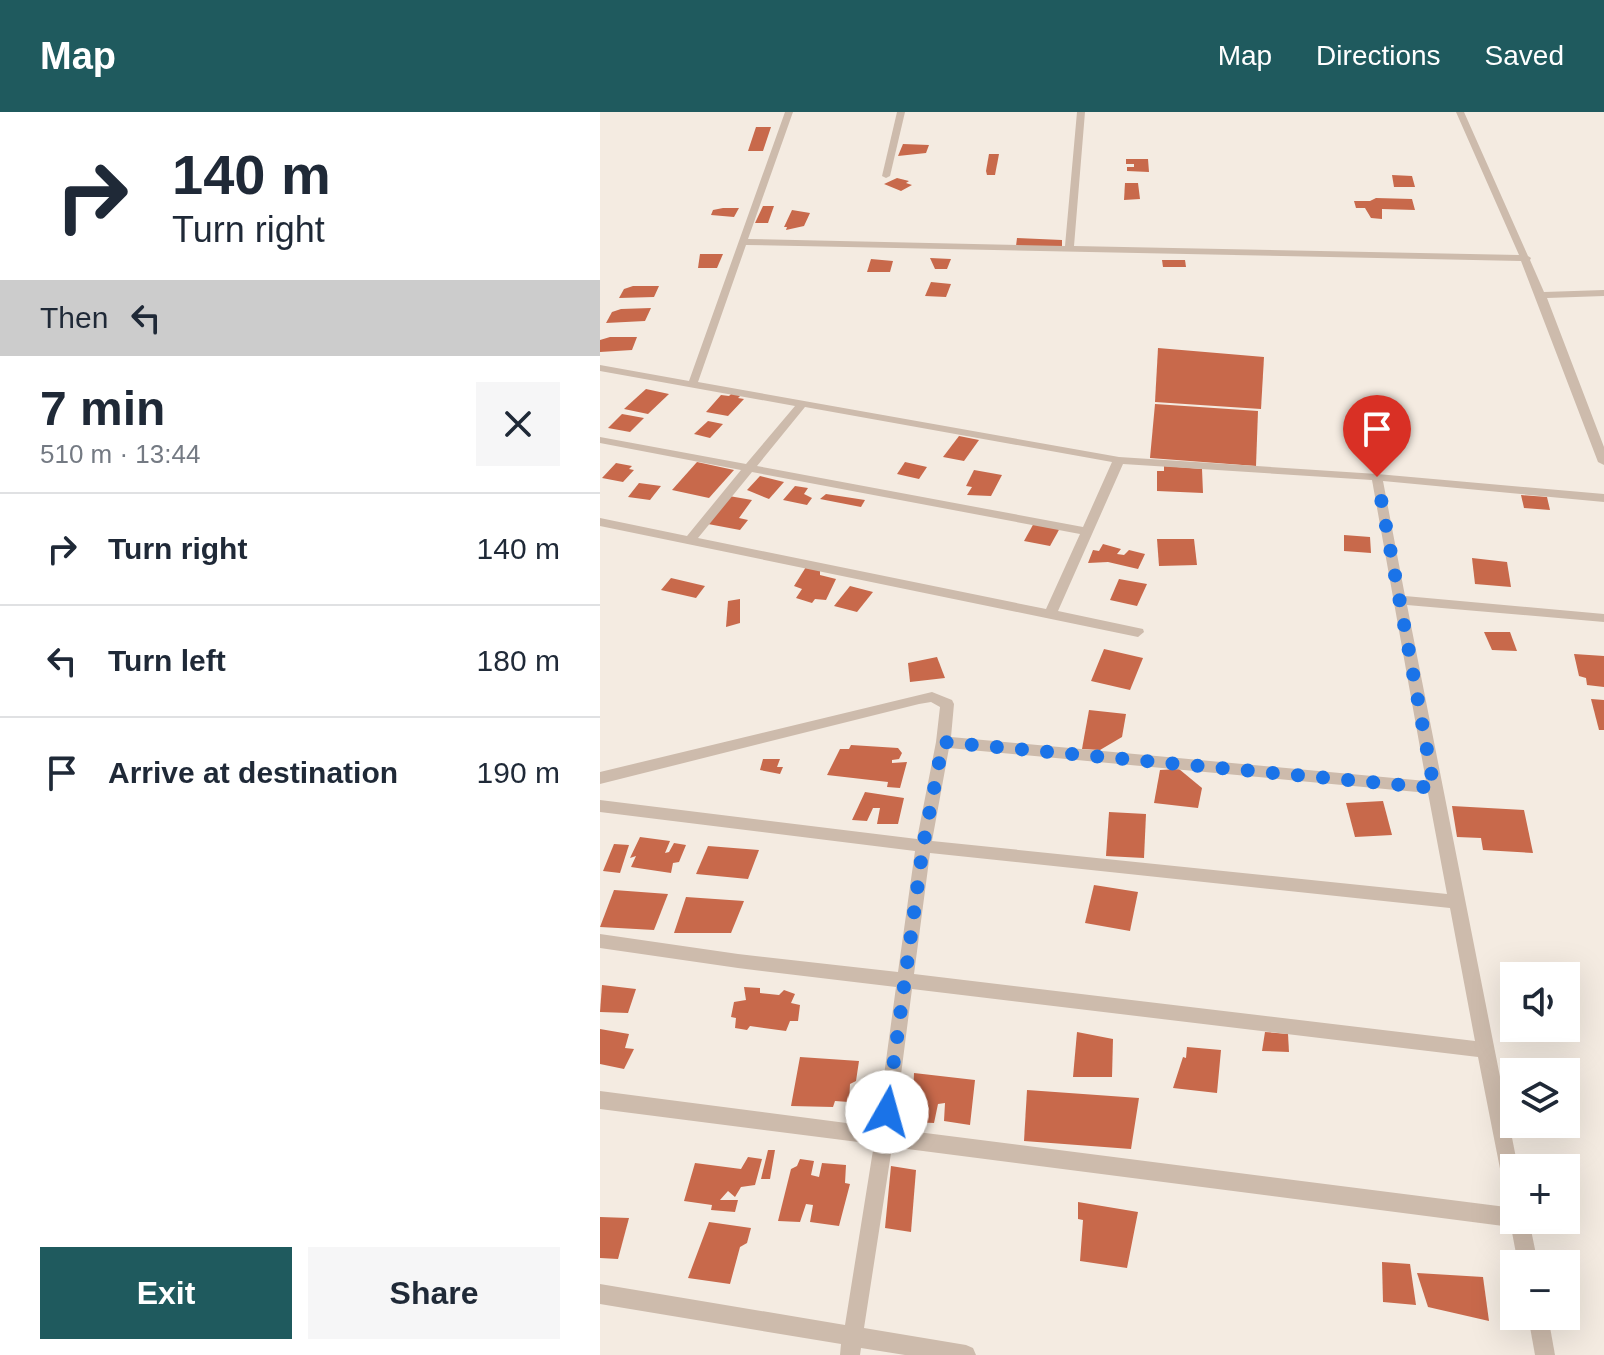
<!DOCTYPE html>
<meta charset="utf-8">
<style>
:root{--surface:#fff;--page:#f6f6f7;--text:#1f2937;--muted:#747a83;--line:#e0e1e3;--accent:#1f5a5e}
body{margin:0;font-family:Helvetica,sans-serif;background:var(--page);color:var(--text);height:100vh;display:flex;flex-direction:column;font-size:30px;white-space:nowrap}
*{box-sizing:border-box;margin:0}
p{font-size:26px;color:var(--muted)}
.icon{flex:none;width:44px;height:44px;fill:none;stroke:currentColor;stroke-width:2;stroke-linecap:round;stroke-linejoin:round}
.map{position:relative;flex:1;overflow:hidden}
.details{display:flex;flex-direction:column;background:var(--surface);width:600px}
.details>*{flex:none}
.banner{background:#fff;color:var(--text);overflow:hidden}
.controls{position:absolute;left:900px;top:850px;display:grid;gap:16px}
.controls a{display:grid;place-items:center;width:80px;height:80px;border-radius:0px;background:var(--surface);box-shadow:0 8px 32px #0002;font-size:40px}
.pin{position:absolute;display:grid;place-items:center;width:68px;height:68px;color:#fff;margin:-82px -34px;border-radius:50% 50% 50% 0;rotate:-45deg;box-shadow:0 0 8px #0007}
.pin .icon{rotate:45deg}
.me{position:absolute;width:88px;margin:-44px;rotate:7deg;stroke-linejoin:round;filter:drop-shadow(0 0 6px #0008)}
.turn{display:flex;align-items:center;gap:28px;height:168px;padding:0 40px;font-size:36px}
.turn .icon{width:104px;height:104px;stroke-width:2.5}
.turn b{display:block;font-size:56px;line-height:68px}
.then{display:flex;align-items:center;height:76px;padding:0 40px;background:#0003;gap:16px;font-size:30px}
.round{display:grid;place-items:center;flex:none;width:84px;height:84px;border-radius:0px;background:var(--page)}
.summary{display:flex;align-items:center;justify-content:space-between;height:136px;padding:0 40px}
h1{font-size:48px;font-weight:700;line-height:60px}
.button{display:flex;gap:16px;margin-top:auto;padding:16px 40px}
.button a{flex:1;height:92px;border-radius:0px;background:var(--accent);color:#fff;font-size:32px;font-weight:700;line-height:92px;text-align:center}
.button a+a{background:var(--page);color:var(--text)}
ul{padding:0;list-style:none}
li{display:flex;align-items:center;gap:24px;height:112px;padding:0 40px;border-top:2px solid var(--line)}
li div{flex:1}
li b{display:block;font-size:30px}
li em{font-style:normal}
header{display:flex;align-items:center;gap:48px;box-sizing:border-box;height:112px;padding:0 40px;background:var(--accent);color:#fff}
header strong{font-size:38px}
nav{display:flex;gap:44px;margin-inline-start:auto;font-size:28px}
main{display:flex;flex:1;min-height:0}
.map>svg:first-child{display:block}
.building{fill:#c8694b}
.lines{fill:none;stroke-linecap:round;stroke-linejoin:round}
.street{fill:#cdbbac;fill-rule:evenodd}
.route{stroke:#1a73e8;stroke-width:14;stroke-dasharray:0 25.2}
</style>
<header>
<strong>Map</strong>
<nav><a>Map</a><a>Directions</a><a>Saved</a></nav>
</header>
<main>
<section class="details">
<div class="banner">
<div class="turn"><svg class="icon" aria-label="right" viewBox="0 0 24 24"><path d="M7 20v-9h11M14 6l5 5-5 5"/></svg><div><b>140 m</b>Turn right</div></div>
<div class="then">Then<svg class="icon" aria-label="left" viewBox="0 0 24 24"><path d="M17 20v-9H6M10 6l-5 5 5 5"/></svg></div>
</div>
<div class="summary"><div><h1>7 min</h1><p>510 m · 13:44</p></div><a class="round"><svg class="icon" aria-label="close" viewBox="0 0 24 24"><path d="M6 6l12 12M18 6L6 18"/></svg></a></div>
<ul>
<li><svg class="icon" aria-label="right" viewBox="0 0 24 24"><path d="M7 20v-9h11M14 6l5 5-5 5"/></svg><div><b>Turn right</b></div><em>140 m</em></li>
<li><svg class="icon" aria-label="left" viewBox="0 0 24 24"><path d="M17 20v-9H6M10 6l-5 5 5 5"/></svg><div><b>Turn left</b></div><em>180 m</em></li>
<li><svg class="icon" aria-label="arrive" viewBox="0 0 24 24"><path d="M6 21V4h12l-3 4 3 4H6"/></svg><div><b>Arrive at destination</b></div><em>190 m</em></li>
</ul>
<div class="button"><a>Exit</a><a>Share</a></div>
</section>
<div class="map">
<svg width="1004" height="1243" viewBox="0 0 1004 1243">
<rect width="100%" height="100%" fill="#f4ebe1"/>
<g class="building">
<path d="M156 15H171L163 39H148Z"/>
<path d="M303 32 329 33 326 41 298 44Z"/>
<path d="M389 42H399L395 63H387L386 59Z"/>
<path d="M526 47H548L549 60 527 59V55H534V52H526Z"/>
<path d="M792 63 812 64 815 75H794Z"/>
<path d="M297 66 309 69 306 71 312 73 301 79 284 72Z"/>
<path d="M525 71H538L540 87 524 88Z"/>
<path d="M776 86 812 87 815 98 782 97V107L771 106 765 96H756L754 89H770Z"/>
<path d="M163 94H174L168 111H155Z"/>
<path d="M123 96H139L134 105 111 103 113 98Z"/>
<path d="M192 98 210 101 204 114 186 118 187 115H184Z"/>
<path d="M417 126 462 128V134H416Z"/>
<path d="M100 142H123L117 156H98Z"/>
<path d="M330 146 351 147 347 157H335Z"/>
<path d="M271 147 293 149 290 160H267Z"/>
<path d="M562 148H585L586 155H563Z"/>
<path d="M331 170 351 172 346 185 325 184Z"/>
<path d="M33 174H59L54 185 19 186 24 177Z"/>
<path d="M51 196 45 209 6 211 12 200 21 197Z"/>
<path d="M10 225H37L32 238 0 240V228Z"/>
<path d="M558 236 664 245 661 297 555 290Z"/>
<path d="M46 277 69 282 48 302 24 297Z"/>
<path d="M132 281 141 283 138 286 144 287 128 304 106 300 121 283 129 284Z"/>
<path d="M555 292 658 299 656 354 550 346Z"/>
<path d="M22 302 44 306 30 320 8 316Z"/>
<path d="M108 309 123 312 110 326 94 322Z"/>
<path d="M359 324 379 328 364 349 343 345Z"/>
<path d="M97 350 134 358 109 386 72 378Z"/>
<path d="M305 350 327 355 319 367 297 362Z"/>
<path d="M16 351 32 354 29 357 34 358 23 370 2 366Z"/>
<path d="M564 354 602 357 603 381 557 379V359H564Z"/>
<path d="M374 358 402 363 391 384 367 383 372 375 366 374Z"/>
<path d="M160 364 184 370 169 387 147 378Z"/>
<path d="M39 371 61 374 50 388 28 385Z"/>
<path d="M195 374 208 376 204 382 212 386 207 393 183 388Z"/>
<path d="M226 382 265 388 261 395 220 387Z"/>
<path d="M921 383 947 385 950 398 924 396Z"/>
<path d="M129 384 152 388 139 406 148 408 140 418 108 412Z"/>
<path d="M434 411 460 416 450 434 424 429Z"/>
<path d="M744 423 770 425 771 441 744 439Z"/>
<path d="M557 427H594L597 453 559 454Z"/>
<path d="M503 432 521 437 517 442 524 443 529 438 545 442 538 457 508 450 488 451 493 438 499 439Z"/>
<path d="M872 446 907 450 911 475 875 472Z"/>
<path d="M206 455 220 458V463L236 467 226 488 215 487 212 491 196 486 202 477 194 474Z"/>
<path d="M71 466 105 474 96 486 61 478Z"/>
<path d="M519 467 547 472 537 494 510 488Z"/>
<path d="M250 474 273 480 257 500 234 494Z"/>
<path d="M140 487V511L126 515 128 489Z"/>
<path d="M884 520H910L917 539 892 538Z"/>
<path d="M504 537 543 546 530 578 491 569Z"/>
<path d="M974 542 1004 544V575L987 573 986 566 979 564Z"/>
<path d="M337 545 345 566 310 570 308 551Z"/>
<path d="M991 587 1004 588V618H999Z"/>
<path d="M489 598 526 602 522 625 500 638 482 637Z"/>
<path d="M251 633 298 636 302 641 299 647 292 648V651L307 650 300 676 287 675 288 670 227 663 240 637H249Z"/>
<path d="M163 647H180L177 655H183L180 662 160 658Z"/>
<path d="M579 657 602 676 598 696 554 691 560 658Z"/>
<path d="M265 680 304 686 298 712H277L280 696H273L267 709 252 708Z"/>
<path d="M783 689 792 723 755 725 746 691Z"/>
<path d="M852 694 924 698 933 741 883 738 881 726 857 725Z"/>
<path d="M509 700 546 702 544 746 506 744Z"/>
<path d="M40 725 70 729 65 741 69 740 74 731 86 733 79 750 73 751 71 761 31 755 36 744 30 746Z"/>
<path d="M14 732 29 733 20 761 3 759Z"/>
<path d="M108 734 159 738 148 767 96 762Z"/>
<path d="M494 773 538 780 530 819 485 811Z"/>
<path d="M14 778 68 782 54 818 0 815Z"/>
<path d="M86 785 144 789 131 821H74Z"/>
<path d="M2 873 36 877 28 901 0 900Z"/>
<path d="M144 875 160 876V881L179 883 184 878 195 882 191 891 200 893 198 909H190L186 919 150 914 147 918 135 916 136 906 131 905 134 890 146 888Z"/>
<path d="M0 917 29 922 25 936 34 937 24 957 0 952Z"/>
<path d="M477 920 513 927 512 965H473Z"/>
<path d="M665 920 688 922 689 940 662 939Z"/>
<path d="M587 935 621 938 617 981 573 976 583 945 586 946Z"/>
<path d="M200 945 259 949 256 969 250 972 249 990 235 989 233 995 191 994Z"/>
<path d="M314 961 375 968 370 1013 344 1009 345 991 338 992 334 1011 312 1010Z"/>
<path d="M427 978 539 986 531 1037 424 1029Z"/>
<path d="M168 1038H175L170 1067H161Z"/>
<path d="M148 1045 162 1047 155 1073 141 1075 135 1085 128 1079 120 1088H138L135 1100 111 1098 112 1093 84 1089 95 1051 141 1057Z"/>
<path d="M200 1047 214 1049 211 1063 219 1065 222 1051 246 1053 245 1071 250 1072 239 1114 210 1110 213 1093 206 1092 200 1110 178 1109 191 1057 197 1054Z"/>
<path d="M291 1054 316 1058 311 1120 285 1116Z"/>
<path d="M478 1090 538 1100 527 1156 480 1149 483 1108 478 1107Z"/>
<path d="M0 1105 29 1106 18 1147 0 1146Z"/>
<path d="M109 1110 151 1116 147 1131 140 1135 130 1172 88 1166Z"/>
<path d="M782 1150 810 1152 816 1193 783 1190Z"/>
<path d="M817 1161 883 1165 889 1209 828 1195Z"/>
</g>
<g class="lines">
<g class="street">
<path d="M185 0H193L148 127 465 134 477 0H485L474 134 919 143 856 0H864L928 144 931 146 930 148 944 180 1004 178V184L947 186 1004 335V353L998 350 921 149 146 133 98 270 519 345 777 362 1004 382V390L783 369 805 484 1004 502V510L807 493 918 1056H914V1091L907 1089 905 1082 878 945 312 877 294 1017 914 1096V1108H929L938 1152H918L911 1115 292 1035 264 1216 366 1233 373 1236 376 1243H305L261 1236 260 1243H240L241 1232 0 1192V1172L245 1213 274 1032 0 997V979L277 1015 296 875 138 856 0 836V822L138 842 298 860 315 739 0 700V688L317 727 336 630 340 595 331 590 319 592 0 672V660L332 580 352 588 354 592 351 625 826 669 772 368 523 352 458 499 543 517 544 520 538 525 0 414V406L87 424 141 358 0 331V325L146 352 195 294 0 259V253L89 269ZM205 295 512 350 483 415 157 354ZM152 360 480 422 446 497 98 426ZM349 636 828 681 847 782 332 729ZM330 741 850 796 875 929 314 862Z"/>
<path d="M297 0H305L290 64 286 66 282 64Z"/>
<path d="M928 1204H948L955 1243H935Z"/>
</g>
</g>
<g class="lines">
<path class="route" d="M287 1000 323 734 343 630 834 676 777 365"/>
</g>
</svg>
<div class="controls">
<a><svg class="icon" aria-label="sound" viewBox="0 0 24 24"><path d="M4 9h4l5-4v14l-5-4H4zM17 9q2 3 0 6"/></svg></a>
<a><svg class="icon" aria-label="layers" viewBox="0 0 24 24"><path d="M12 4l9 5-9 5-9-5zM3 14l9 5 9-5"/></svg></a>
<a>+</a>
<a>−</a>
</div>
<div class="pin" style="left:777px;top:365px;background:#d93025"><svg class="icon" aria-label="arrive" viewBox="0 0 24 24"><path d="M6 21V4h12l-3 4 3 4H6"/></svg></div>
<svg class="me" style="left:287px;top:1000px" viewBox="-20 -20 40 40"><circle r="19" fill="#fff"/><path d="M0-13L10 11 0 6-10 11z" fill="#1a73e8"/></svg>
</div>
</main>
